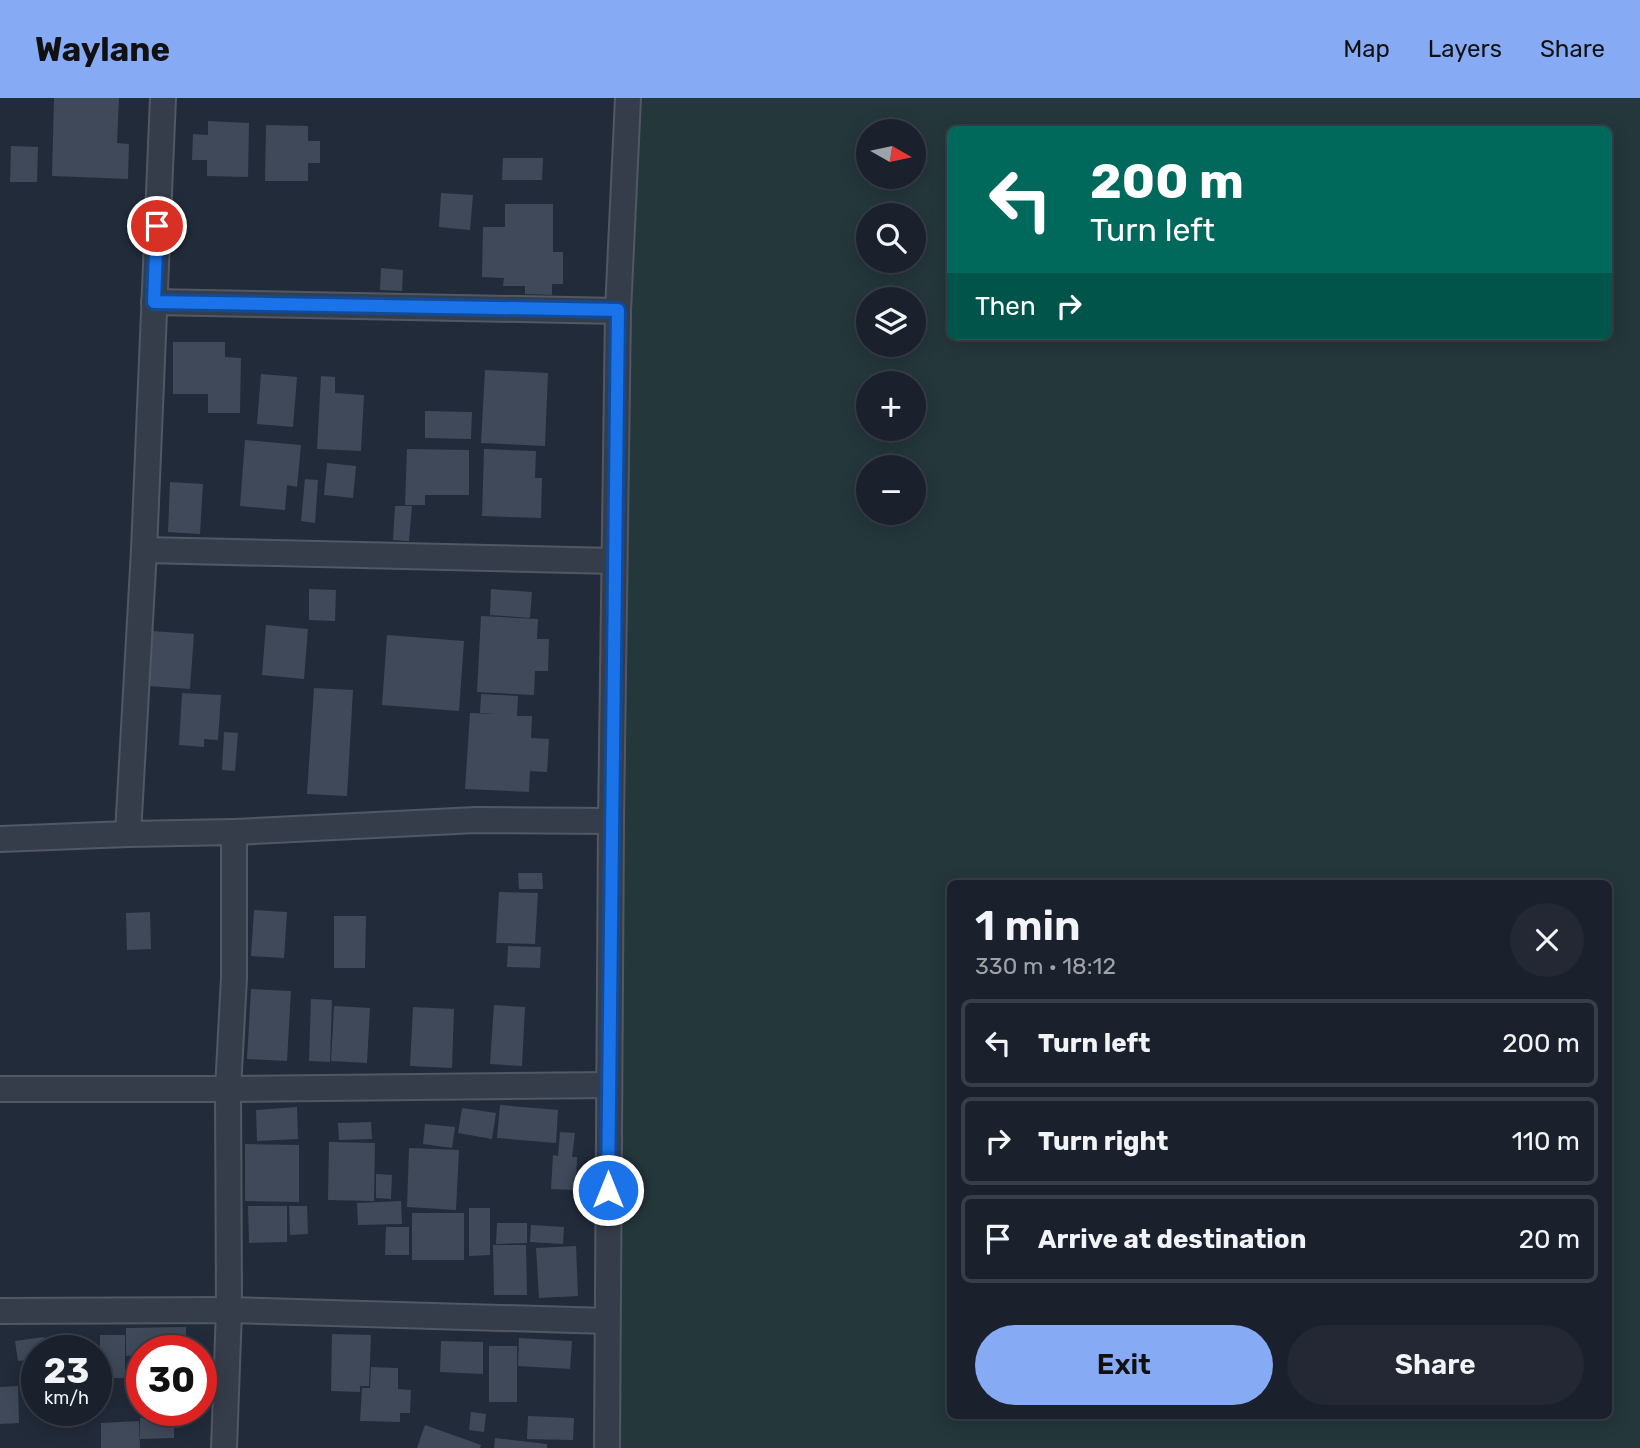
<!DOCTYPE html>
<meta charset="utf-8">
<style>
:root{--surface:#1a202c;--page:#232834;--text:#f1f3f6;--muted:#9fa3a9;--line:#383e48;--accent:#87aaf5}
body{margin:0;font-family:Rubik,sans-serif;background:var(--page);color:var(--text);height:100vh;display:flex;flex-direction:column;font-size:26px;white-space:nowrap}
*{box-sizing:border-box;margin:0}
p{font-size:23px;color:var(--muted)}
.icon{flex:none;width:38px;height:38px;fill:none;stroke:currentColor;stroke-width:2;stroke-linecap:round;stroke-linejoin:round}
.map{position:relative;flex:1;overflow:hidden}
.panel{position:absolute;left:947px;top:782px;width:665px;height:539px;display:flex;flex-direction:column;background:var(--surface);border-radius:10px;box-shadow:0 4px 18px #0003,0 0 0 2px var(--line)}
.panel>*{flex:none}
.banner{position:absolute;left:947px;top:28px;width:665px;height:214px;border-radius:10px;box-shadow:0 4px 18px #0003,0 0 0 2px var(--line);background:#00695c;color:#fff;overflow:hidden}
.needle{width:46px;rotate:99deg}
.tools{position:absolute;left:856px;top:21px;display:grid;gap:14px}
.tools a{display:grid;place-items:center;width:70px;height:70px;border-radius:50%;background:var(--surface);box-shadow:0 4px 18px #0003,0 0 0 2px var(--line);font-size:35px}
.speed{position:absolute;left:21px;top:1237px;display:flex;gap:14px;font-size:35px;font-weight:700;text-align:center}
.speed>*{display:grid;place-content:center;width:91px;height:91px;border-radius:50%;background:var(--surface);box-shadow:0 4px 18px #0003,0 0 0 2px var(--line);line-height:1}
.speed small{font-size:18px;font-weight:400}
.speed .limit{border:10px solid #d22;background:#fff;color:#111}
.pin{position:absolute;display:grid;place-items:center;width:60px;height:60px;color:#fff;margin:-30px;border:4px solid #fff;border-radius:50%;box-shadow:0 2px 7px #0007}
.me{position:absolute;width:77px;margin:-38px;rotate:0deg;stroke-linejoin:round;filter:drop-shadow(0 0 5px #0008)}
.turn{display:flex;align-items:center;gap:24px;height:147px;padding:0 28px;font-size:32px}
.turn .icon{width:91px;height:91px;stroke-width:2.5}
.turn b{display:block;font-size:49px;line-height:60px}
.then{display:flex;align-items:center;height:66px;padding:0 28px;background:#0003;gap:14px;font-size:26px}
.round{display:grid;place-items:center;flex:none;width:74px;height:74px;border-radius:37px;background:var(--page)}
.summary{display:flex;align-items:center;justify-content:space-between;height:119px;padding:0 28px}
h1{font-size:42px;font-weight:600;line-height:52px}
.primary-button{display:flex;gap:14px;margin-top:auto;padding:14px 28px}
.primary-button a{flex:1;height:80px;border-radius:42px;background:var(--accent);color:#111;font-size:28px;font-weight:600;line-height:80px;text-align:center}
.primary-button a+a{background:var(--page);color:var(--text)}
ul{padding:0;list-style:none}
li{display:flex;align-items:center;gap:21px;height:88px;margin:0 14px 10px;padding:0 14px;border:4px solid var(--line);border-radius:10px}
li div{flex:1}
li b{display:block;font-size:26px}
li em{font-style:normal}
header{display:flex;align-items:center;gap:42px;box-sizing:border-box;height:98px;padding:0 35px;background:var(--accent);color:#111}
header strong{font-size:33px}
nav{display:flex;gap:38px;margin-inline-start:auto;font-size:24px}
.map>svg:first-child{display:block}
.green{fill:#24373b;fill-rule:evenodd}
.building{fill:#3f4959}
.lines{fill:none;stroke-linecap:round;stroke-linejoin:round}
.minor-casing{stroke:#515865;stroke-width:28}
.minor{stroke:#363d4a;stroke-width:24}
.route-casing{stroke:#114b97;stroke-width:18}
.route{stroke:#1a73e8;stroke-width:12}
</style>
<header>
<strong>Waylane</strong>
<nav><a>Map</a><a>Layers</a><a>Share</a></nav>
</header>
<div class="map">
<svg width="1640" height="1350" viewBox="0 0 1640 1350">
<rect width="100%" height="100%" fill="#222b3a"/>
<path class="green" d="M630 0H1640V1350H615ZM950 32H1608V238H950ZM868 33H914V79H868ZM868 117H914V163H868ZM868 201H914V247H868ZM868 285H914V331H868ZM868 369H914V415H868ZM950 786H1608V1318H950Z"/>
<g class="building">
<path d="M54 0H119L117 45 129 46 128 81 52 78Z"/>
<path d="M208 23 249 25 248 79 207 78V62H192L193 36 208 37Z"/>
<path d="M266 27 308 28V43H320V65H308V83H265Z"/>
<path d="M11 48 38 49 37 84H10Z"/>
<path d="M503 60H543L542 82H502Z"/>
<path d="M441 95 473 97 470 132 439 129Z"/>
<path d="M505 106H553V154H563V186H552V197L525 196V188H503L504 180 482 179 483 129H505Z"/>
<path d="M381 170 403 172 402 193 380 192Z"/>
<path d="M173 244H225V259L241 260 240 315H208V296H173Z"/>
<path d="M485 272 548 275 545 348 481 345Z"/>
<path d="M261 276 297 279 293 329 257 326Z"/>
<path d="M321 278 335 279V295L364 297 361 353 317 351Z"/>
<path d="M425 313 472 314 471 341 425 340Z"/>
<path d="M245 342 301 347 297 389 287 387 285 412 240 408Z"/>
<path d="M407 351 469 352V397H425V407H405Z"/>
<path d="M484 351 536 353 535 380H542L541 420 482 418Z"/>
<path d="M327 365 356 368 353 400 324 397Z"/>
<path d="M305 381 318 382 315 425 301 423Z"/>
<path d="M170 384 203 386 200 436 168 434Z"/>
<path d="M395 408H412L409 443 393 442Z"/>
<path d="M309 491 336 492 335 523 309 522Z"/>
<path d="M491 491 532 494 530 520 490 517Z"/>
<path d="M481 518 538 521 537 541H549L548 573H535L534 597 477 594Z"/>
<path d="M266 527 308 531 304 581 262 577Z"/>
<path d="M152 533 194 536 190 591 148 588Z"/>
<path d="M387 537 464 543 459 613 382 607Z"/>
<path d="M314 590 353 592 347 698 307 696Z"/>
<path d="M182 595 221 597 218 642 204 641V649L179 647Z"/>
<path d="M481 596 518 598 517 618H532L531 640 549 641 547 674 530 673 529 694 465 691 470 615 496 616 480 615Z"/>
<path d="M224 634 238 635 235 673 222 672Z"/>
<path d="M518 775H542L543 791H519Z"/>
<path d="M499 794 538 795 535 846 496 845Z"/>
<path d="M254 812 287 814 284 860 251 858Z"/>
<path d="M150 814 151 851 127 852 126 815Z"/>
<path d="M334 818H366L365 870H334Z"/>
<path d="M508 848 541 849 540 870 507 869Z"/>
<path d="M251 891 291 893 287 963 247 961Z"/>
<path d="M311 901 332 902 330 964 309 963Z"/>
<path d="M494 907 525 909 522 968 490 966Z"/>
<path d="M334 908 370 910 367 965 331 963Z"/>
<path d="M413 909 454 911 452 970 410 968Z"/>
<path d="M500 1007 558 1012 556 1045 497 1040Z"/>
<path d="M297 1009 298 1041 257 1043 256 1012Z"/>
<path d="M462 1010 496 1015 492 1041 458 1035Z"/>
<path d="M371 1024 372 1041 339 1042 338 1025Z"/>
<path d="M425 1026 455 1029 452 1050 423 1046Z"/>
<path d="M560 1034 575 1035 572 1059H577L576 1092 551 1091 553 1057 558 1058Z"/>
<path d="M329 1044 375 1045 374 1103 328 1102Z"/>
<path d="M245 1046 299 1047V1104L245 1103Z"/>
<path d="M409 1050 459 1052 456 1112 407 1109Z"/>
<path d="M376 1076 392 1077 391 1101 376 1100Z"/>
<path d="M401 1103 402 1126 358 1127 357 1105Z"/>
<path d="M248 1108H287V1144L249 1145Z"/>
<path d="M289 1108H307L308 1136 290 1137Z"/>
<path d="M469 1110H490V1157L469 1158Z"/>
<rect x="412" y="1115" width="52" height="47"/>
<path d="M497 1125H527V1145L496 1146Z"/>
<path d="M531 1127 564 1129 563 1146 530 1144Z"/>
<path d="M386 1129H409V1157H385Z"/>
<path d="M493 1147H526L527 1197H494Z"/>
<path d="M576 1148 578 1198 539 1200 536 1150Z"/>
<path d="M186 1229V1253H142V1257L126 1258V1230Z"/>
<path d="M332 1236 371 1237 369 1288H360V1294L331 1293Z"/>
<rect x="100" y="1237" width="25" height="43"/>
<path d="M44 1239 46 1253H37V1261L18 1263 15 1243Z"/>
<path d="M519 1240 572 1243 570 1271 518 1268Z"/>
<path d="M441 1243 483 1244V1276L440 1274Z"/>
<rect x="489" y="1248" width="28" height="56"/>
<path d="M371 1269 398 1270V1291L411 1292 410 1315H400V1324L360 1323 362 1290H370Z"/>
<path d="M18 1288 19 1325 0 1326V1289Z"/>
<path d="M471 1314 486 1316 484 1334 469 1332Z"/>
<path d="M528 1318 574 1320 573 1342 527 1341Z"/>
<path d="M140 1320H174V1340L140 1341Z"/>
<path d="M139 1323 140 1350H101V1325Z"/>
<path d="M425 1327 481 1347 480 1350H417Z"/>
<path d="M495 1340 547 1346V1350H494Z"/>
</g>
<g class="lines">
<defs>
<g id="minor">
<path d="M163 0 144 452 128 736 234 734V880L228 991 229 1212 224 1350"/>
<path d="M154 204 618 213"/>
<path d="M144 452 614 463"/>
<path d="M234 734 476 722 611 723"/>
<path d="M0 741 128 736"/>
<path d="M0 991H228L609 987"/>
<path d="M0 1213 229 1212 607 1223"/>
<path d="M607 1350 611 723 618 213 628 0"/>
</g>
</defs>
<use href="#minor" class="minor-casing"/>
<use href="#minor" class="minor"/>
</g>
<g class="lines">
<defs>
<path id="route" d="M157 128 154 204 618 212 608 1092"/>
</defs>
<use href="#route" class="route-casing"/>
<use href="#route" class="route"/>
</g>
</svg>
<div class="tools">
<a><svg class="needle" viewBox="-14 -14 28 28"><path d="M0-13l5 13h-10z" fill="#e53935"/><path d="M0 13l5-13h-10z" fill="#9fa3a9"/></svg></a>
<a><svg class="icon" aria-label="search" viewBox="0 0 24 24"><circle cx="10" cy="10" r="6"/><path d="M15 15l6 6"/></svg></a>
<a><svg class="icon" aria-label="layers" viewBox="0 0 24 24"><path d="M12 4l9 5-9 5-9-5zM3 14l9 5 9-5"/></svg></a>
<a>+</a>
<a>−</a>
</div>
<div class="speed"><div>23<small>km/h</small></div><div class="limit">30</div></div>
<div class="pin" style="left:157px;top:128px;background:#d93025"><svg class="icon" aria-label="arrive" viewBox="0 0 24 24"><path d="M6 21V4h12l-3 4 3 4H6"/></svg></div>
<svg class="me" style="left:608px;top:1092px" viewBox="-20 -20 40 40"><circle r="17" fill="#1a73e8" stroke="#fff" stroke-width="3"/><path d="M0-11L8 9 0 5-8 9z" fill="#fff"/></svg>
<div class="banner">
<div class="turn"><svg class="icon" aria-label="left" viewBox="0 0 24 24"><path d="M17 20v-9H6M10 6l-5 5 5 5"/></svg><div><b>200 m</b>Turn left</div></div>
<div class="then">Then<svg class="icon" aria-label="right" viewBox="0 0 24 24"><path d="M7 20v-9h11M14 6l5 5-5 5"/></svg></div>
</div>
<section class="panel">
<div class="summary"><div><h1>1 min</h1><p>330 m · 18:12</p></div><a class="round"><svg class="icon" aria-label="close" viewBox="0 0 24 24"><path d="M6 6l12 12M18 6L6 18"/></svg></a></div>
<ul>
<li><svg class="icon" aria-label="left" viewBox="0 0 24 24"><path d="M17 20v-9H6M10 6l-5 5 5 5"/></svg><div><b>Turn left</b></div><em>200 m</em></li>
<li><svg class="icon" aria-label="right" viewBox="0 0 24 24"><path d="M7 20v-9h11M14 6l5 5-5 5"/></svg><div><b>Turn right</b></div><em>110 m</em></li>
<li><svg class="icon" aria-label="arrive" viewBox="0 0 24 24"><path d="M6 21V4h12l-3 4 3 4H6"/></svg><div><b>Arrive at destination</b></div><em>20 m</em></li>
</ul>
<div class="primary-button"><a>Exit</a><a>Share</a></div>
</section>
</div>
